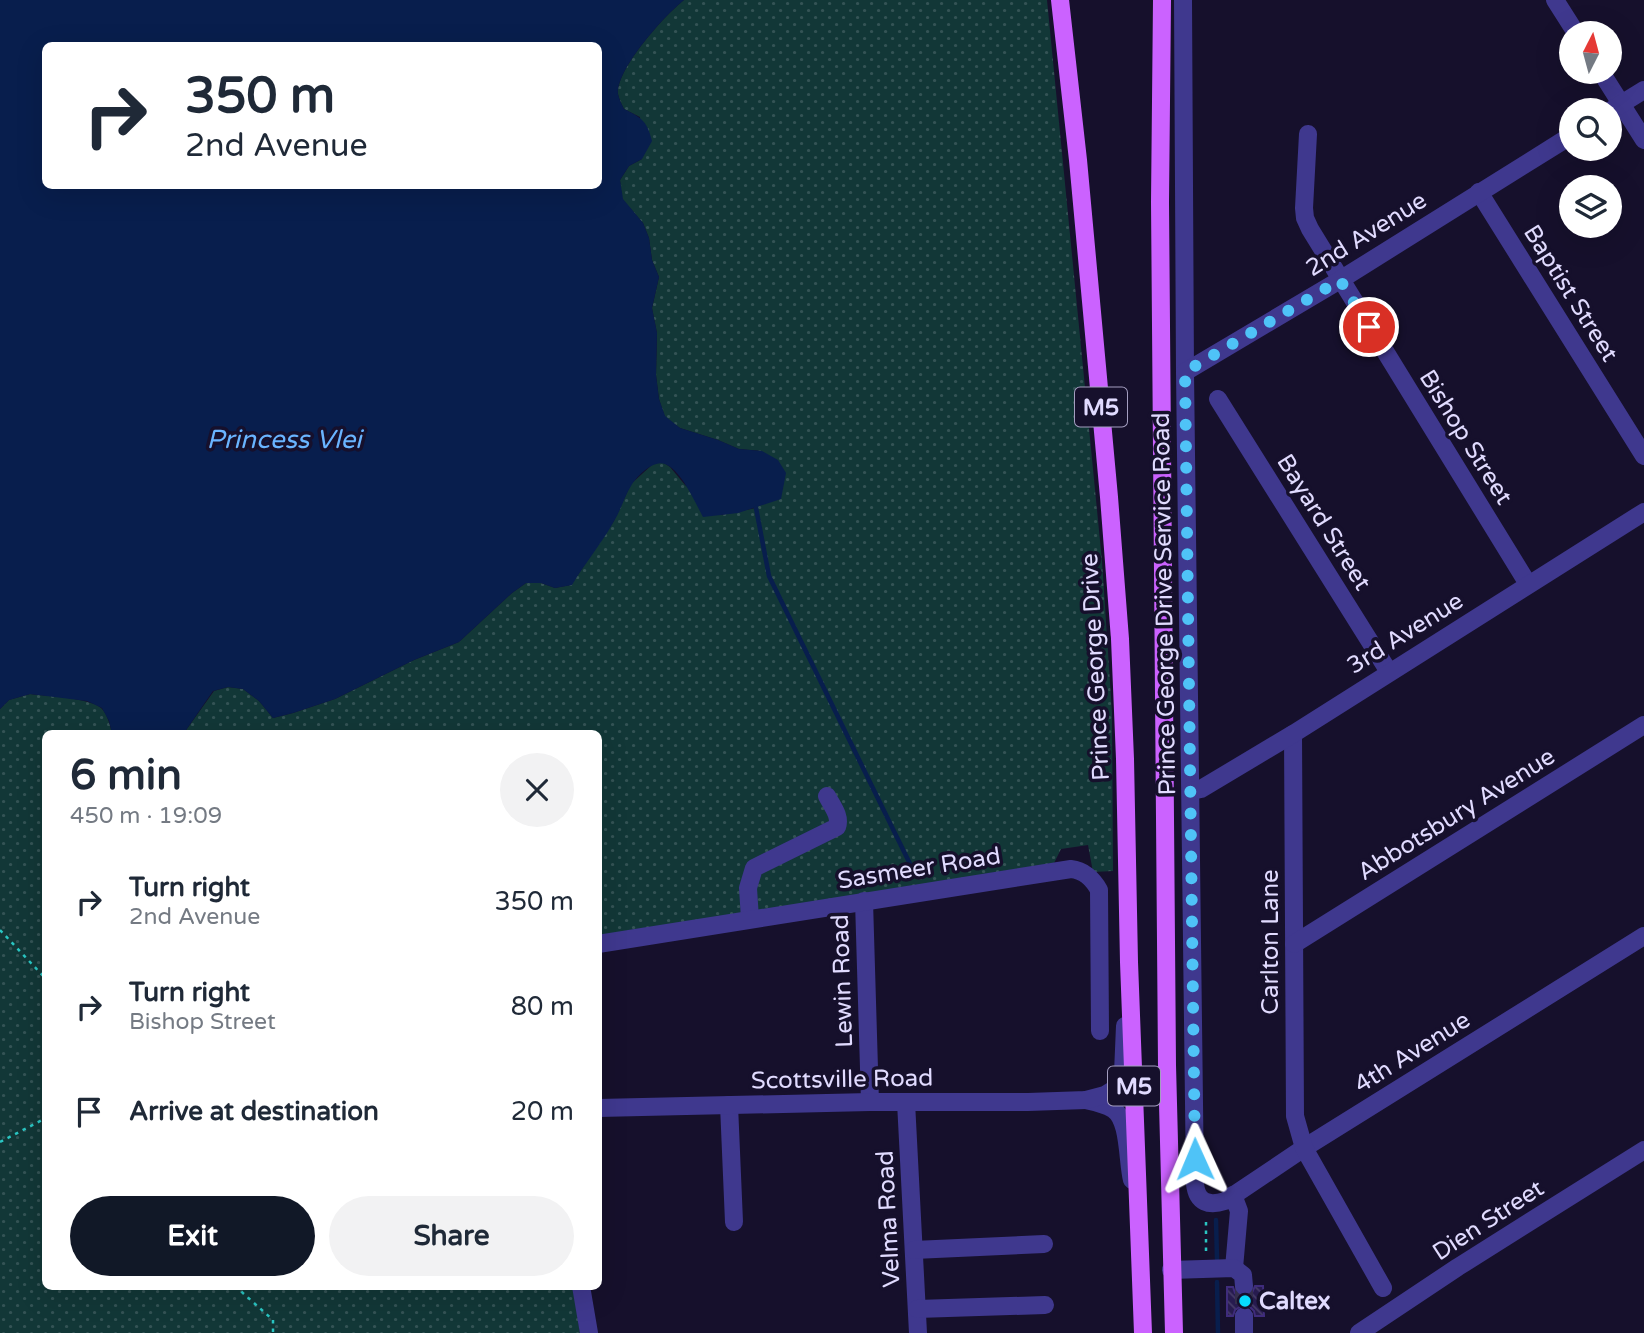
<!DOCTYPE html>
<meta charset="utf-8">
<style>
:root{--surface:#fff;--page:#f2f2f3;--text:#1f2937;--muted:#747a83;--accent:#111827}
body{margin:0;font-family:"Varela Round",sans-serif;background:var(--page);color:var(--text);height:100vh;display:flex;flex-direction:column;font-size:26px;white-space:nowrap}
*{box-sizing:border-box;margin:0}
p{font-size:23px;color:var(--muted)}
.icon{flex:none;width:38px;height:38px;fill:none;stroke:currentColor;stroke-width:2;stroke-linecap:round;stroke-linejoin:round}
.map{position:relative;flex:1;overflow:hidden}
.details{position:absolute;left:42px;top:730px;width:560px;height:560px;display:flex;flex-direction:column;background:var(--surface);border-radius:10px;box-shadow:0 7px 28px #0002}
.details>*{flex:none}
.guide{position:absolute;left:42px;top:42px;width:560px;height:147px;border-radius:10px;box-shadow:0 7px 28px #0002;background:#fff;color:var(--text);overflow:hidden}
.needle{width:46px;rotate:6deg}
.fabs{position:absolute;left:1559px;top:21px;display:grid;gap:14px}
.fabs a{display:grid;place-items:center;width:63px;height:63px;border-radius:50%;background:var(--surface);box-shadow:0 7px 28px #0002;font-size:35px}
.pin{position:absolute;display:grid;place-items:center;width:60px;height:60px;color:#fff;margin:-30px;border:4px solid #fff;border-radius:50%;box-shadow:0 2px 7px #0007}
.me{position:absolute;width:77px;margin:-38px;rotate:359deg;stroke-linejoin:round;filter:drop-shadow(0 0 5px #0008)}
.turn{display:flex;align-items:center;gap:24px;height:147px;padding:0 28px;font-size:32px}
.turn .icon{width:91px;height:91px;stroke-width:2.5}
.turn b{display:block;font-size:49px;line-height:60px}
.round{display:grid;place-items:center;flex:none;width:74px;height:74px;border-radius:37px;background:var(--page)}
.overview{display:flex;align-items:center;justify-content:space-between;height:119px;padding:0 28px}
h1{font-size:42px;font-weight:700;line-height:52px}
.cta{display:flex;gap:14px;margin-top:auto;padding:14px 28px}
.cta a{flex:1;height:80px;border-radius:42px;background:var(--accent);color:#fff;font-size:28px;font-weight:700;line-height:80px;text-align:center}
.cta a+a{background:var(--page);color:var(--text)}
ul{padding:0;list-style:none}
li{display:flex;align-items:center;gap:21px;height:105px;padding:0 28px}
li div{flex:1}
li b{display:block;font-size:26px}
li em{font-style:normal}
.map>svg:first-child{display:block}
.grass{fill:url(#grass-dots)}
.water{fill:#081e4d;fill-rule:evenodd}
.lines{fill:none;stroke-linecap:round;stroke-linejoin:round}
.stream{stroke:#081e4d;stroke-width:4.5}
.building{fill:url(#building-back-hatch);stroke:#3f2c7c;stroke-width:2}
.minor-tunnel{stroke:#342e4c;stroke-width:18;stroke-dasharray:18 9;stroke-linecap:butt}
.path{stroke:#2ac5c2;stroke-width:2.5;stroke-dasharray:3.5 5;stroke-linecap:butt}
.minor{stroke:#3f388e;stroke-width:18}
.major{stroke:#cb62ff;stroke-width:18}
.route{stroke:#4fc3f7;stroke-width:12;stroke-dasharray:0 21.6}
.poi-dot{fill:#07dcff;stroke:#16102c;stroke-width:2.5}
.labels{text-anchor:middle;stroke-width:7;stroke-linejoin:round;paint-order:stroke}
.shield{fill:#16102c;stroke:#a49ec0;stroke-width:2}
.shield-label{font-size:23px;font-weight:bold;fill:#e1dbff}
.street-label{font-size:24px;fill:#e1dbff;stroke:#16102c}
.poi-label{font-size:24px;font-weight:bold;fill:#e1dbff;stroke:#16102c;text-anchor:start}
.water-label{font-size:26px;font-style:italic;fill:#69b4ff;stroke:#16102c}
</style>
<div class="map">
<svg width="1644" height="1333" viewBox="0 0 1644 1333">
<defs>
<pattern id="grass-dots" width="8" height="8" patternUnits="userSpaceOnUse" patternTransform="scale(1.75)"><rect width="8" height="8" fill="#123737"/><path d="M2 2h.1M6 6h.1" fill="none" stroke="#345355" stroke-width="1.8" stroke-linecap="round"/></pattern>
<pattern id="building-back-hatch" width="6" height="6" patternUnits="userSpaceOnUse" patternTransform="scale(1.75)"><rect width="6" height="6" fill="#271b4f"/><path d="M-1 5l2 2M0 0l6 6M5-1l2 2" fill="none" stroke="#463c69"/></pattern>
</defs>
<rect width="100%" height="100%" fill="#16102c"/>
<g class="grass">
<path d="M684 0H1047L1102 561 1112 713 1113 871 1093 872 1088 845 1061 849 1054 863 599 937 598 733H184L214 691 228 687 243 689 259 701 273 718 293 713 335 699 414 660 459 642 512 593 526 583H541L555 588 571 585 614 521 631 484 653 464 658 463H664L670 467 685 485 721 515 756 508 762 451 739 449 718 440 680 428 665 417 659 399 656 375 657 333 652 308 659 277 652 260 649 238 643 223 622 199 620 180 629 166 642 159 640 117 624 109C622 105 619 99 618 94 616 69 665 15 684 0Z"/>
<path d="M30 694C46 696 90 698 101 708 107 713 110 725 112 733H46V1286H573L580 1333H0V709L9 700Z"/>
</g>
<path class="water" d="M0 0H684C665 15 616 69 618 94 619 99 622 105 624 109 642 118 647 121 652 141L642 159 629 166 620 180 623 199 643 223 649 238 652 260 659 277 652 308 657 333 656 375 659 399 665 416 680 428 718 440 739 449 762 451 778 460 786 473 781 499 738 513 703 517C695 502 681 470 665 464 653 459 636 477 631 486 624 497 621 510 614 521 602 543 585 563 572 585L555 588 541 583H526L512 593 459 642 414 660 335 699 293 713 273 718 259 701 243 689 228 687 213 691 184 733H112L109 721 102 708 87 701 30 694 9 700 0 709ZM46 46H598V186H46Z"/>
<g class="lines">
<g class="stream">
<path d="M756 508 769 576 914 872"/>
<path d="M1216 1220 1217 1259"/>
<path d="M1217 1282 1218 1333"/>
</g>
</g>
<path class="building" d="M1255 1286H1263L1264 1316H1255L1254 1311 1250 1307 1243 1305 1235 1310 1233 1316H1227V1287H1233L1235 1293 1244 1297 1251 1295Z"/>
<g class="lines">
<path class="minor-tunnel" d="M1244 1286V1316"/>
<g class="path">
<path d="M0 930 46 979"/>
<path d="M0 1142 46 1118"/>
<path d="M1206 1251V1220"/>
<path d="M235 1286 273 1320V1333"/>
</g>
<g class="minor">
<path d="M1183 0 1185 372 1195 1184C1197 1203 1209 1206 1225 1201L1304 1148 1644 936"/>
<path d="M1555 0 1576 33"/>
<path d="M1601 72 1644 140"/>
<path d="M1610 111 1644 90"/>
<path d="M1308 134 1304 208 1305 218 1310 229 1528 584"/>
<path d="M1479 192 1644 456"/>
<path d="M1185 372 1340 280 1572 135"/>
<path d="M1218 399 1389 672"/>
<path d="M1293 734 1295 1116 1304 1148 1383 1288"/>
<path d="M1191 791 1201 789 1293 734 1644 512"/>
<path d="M864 901 870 1102"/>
<path d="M750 919 748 888 754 868 837 827C841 816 832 806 827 796"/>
<path d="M598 944 1071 869C1083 870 1093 879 1099 890L1100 1031"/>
<path d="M1294 944 1644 725"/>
<path d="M1086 1100C1095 1102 1105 1104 1113 1109 1130 1120 1127 1161 1132 1180"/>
<path d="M906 1102 918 1333"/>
<path d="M729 1105 734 1222"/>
<path d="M598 1108 870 1102H1028L1086 1100 1105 1095 1118 1087 1123 1073 1125 1026"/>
<path d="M1233 1195 1239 1211 1234 1268"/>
<path d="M914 1250 1044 1244"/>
<path d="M1171 1270 1234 1268 1243 1275 1244 1286"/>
<path d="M581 1286 589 1333"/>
<path d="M917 1309 1045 1305"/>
<path d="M1244 1316V1333"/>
<path d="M1359 1333 1458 1267 1644 1150"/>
</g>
<g class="major">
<path d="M1060 0 1078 160 1109 497 1120 639 1125 759 1129 962 1143 1333"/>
<path d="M1162 0 1160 202 1167 1065 1174 1333"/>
</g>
</g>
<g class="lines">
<path class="route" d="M1195 1159 1185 372 1340 280 1369 327"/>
</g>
<circle class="poi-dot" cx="1245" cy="1301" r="7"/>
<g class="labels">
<g class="shield">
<rect x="1075" y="387.5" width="52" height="39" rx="5"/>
<rect x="1108" y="1066.5" width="52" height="39" rx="5"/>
</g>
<g class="shield-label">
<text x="1101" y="415">M5</text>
<text x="1134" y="1094">M5</text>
</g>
<g class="street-label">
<text transform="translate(1366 234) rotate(-32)" y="8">2nd Avenue</text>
<text transform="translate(1571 293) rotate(58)" y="8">Baptist Street</text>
<text transform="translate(1466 437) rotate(58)" y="8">Bishop Street</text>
<text transform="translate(1324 522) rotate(58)" y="8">Bayard Street</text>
<text transform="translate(1164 604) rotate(-91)" y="8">Prince George Drive Service Road</text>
<text transform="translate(1405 633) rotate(-32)" y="8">3rd Avenue</text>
<text transform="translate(1095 667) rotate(-93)" y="8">Prince George Drive</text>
<text transform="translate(1456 814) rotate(-32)" y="8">Abbotsbury Avenue</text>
<text transform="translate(919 868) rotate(-9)" y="8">Sasmeer Road</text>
<text transform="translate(1270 942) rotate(-90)" y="8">Carlton Lane</text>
<text transform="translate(842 981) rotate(-92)" y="8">Lewin Road</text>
<text transform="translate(1412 1052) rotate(-32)" y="8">4th Avenue</text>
<text transform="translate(842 1079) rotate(-1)" y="8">Scottsville Road</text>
<text transform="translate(888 1219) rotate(-93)" y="8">Velma Road</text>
<text transform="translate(1488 1220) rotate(-33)" y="8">Dien Street</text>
</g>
<g class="poi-label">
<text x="1259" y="1309">Caltex</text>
</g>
<g class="water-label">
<text x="284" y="448">Princess Vlei</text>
</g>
</g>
</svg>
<div class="fabs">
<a><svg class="needle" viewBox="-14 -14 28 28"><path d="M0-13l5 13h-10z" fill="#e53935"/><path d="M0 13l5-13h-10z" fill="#747a83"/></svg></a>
<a><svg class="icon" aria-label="search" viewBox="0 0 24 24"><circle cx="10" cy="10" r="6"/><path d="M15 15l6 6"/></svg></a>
<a><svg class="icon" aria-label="layers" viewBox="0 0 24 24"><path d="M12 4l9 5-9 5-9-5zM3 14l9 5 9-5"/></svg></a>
</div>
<div class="pin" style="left:1369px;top:327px;background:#d93025"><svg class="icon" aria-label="arrive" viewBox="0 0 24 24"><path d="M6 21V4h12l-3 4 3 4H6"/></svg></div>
<svg class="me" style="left:1195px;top:1159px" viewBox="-20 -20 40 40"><path d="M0-17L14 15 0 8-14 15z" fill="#4fc3f7" stroke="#fff" stroke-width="4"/></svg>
<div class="guide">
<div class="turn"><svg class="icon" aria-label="right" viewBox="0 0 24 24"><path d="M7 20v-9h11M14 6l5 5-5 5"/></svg><div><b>350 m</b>2nd Avenue</div></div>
</div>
<section class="details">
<div class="overview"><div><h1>6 min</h1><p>450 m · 19:09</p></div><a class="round"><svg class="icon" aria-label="close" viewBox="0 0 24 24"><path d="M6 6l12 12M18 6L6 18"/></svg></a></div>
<ul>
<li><svg class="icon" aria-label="right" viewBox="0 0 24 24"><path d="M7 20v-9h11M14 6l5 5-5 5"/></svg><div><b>Turn right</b><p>2nd Avenue</p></div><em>350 m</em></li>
<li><svg class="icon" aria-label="right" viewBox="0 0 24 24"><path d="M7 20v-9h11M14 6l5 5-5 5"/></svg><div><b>Turn right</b><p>Bishop Street</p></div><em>80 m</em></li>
<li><svg class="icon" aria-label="arrive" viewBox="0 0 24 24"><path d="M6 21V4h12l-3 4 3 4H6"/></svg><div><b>Arrive at destination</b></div><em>20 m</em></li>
</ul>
<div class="cta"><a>Exit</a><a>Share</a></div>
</section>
</div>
